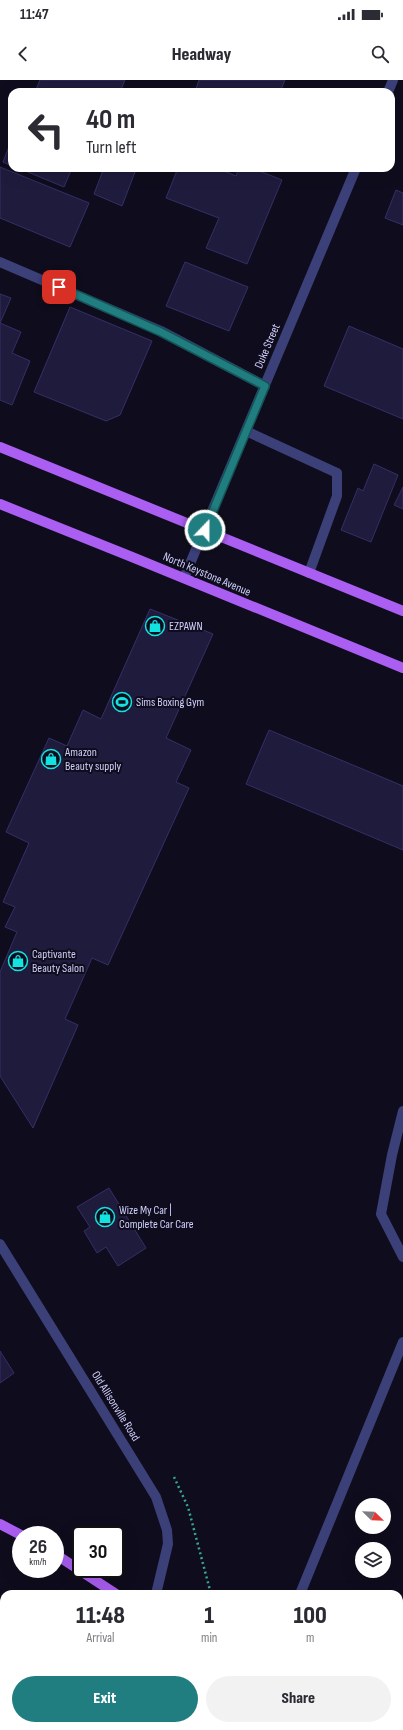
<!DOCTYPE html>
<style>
:root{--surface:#fff;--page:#f2f2f3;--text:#2b2b33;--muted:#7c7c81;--accent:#207e81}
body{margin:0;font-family:"Sofia Sans Condensed",sans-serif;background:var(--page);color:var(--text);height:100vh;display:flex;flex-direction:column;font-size:15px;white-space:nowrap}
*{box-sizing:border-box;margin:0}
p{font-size:13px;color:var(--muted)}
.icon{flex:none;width:22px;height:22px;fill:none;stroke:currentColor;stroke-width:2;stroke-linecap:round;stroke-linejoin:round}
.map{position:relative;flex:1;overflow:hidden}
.panel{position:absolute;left:0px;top:1510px;width:403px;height:140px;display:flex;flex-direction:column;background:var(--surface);border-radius:12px 12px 0 0;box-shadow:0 4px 16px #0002}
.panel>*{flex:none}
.banner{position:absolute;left:8px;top:8px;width:387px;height:84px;border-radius:12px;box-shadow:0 4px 16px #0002;background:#fff;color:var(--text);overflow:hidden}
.needle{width:26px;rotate:113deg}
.fabs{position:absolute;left:355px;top:1418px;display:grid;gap:8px}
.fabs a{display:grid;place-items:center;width:36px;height:36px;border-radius:50%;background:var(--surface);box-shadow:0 4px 16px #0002;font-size:20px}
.speed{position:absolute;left:12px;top:1446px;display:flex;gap:8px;font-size:20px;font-weight:700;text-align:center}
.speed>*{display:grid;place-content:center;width:52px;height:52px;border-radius:50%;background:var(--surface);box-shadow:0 4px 16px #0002;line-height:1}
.speed small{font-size:10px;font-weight:400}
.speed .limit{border:2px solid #111;border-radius:6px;background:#fff;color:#111}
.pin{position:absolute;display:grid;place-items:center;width:34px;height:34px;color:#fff;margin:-17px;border-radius:8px;box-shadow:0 2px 6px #0006}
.me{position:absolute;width:44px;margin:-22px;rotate:22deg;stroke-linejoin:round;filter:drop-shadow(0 0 3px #0008)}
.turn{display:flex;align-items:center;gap:14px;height:84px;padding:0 12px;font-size:18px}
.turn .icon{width:52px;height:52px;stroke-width:2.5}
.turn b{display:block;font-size:28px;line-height:34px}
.eta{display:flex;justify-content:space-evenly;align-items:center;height:68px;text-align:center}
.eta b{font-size:24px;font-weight:800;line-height:28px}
.primary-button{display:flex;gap:8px;margin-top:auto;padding:8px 12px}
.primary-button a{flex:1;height:46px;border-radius:24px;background:var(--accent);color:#fff;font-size:16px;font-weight:800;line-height:46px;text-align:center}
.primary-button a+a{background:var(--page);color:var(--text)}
.status{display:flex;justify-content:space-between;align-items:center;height:28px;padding:0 20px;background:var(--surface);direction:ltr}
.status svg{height:11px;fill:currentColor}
header{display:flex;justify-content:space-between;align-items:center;height:52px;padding:0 12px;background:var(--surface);font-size:18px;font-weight:800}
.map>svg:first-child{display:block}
.building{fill:#1e1b3d;stroke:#342f67}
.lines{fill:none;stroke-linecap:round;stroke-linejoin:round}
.path{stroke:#37a694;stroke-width:2.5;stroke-dasharray:2 3;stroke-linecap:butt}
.minor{stroke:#3c4079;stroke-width:10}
.major{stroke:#ab5ef2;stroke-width:10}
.route-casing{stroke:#155254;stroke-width:10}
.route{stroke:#207e81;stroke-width:7}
.labels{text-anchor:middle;stroke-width:4;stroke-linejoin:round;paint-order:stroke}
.street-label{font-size:12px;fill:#cecefb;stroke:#0f0d1d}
.poi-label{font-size:12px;fill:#cecefb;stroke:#0f0d1d;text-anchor:start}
</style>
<div class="status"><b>11:47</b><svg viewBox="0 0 49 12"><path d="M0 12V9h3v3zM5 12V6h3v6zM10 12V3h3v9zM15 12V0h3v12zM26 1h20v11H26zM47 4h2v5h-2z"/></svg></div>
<header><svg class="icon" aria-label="back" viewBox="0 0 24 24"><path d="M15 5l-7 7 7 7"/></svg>Headway<svg class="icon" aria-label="search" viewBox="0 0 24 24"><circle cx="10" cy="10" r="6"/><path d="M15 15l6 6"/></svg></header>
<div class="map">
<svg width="403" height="1650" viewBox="0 0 403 1650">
<rect width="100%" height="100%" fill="#0f0d1d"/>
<g class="building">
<path d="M40 0H125L120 12H35Z"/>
<path d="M199 0H285L280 12H195Z"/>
<path d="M12 59V86L3 82Z"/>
<path d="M0 87 89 123 70 167 0 138Z"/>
<path d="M18 88H72L64 107Z"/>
<path d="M104 88H124L135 92 122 126 94 114Z"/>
<path d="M178 88H217L236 96 239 88H252L282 100 247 184 206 168 219 138 166 118Z"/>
<path d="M396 110 403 113V145L385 138Z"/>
<path d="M185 182 248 207 229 251 166 226Z"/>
<path d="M0 214 11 218 0 243 21 252 12 273 30 281 12 325 0 320Z"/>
<path d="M70 227 152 261 120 335 106 341 34 312Z"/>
<path d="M349 246 403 269V339L324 306Z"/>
<path d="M374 384 398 395 371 462 341 450 358 408 363 411Z"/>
<path d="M403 407V429L394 425Z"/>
<path d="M150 529 213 554 166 658 191 670 176 702 189 708 108 885 92 878 65 939 78 945 33 1048 0 996V892L17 852 5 847 15 827 3 822 29 763 6 752 49 658 67 666 83 630 101 639Z"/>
<path d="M269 650 403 706V770L246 704Z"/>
<path d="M109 1108 146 1168 118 1186 106 1167 97 1173 84 1151 90 1147 77 1127Z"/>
<path d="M0 1271 14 1293 0 1303Z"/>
</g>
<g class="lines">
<path class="path" d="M174 1397 188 1427 211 1514"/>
<g class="minor">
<path d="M388 12 393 0"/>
<path d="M0 182 161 251 265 306"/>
<path d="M246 351 337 393V416L309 493"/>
<path d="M184 498 356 88"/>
<path d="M403 1031 392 1075 381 1134 403 1177"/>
<path d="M0 1164 156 1417 167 1450 168 1464 156 1514"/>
<path d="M300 1514 403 1262"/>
<path d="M102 1650 104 1646"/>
<path d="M311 1650 315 1646"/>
</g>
<g class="major">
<path d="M0 367 403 531"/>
<path d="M0 424 132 477 403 588"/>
<path d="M0 1444 21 1455"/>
<path d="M55 1474 116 1514"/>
<path d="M269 1646 273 1650"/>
</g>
</g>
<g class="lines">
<defs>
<path id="route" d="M59 207 161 252 265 306 205 450"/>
</defs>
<use href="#route" class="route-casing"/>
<use href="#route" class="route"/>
</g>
<defs>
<symbol id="shop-ring" viewBox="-11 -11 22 22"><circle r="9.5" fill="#0f0d1d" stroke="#12e3e1" stroke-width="1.5"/><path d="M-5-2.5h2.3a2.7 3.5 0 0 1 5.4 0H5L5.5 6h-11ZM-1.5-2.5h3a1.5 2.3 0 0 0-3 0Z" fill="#12e3e1"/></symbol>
<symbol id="stadium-ring" viewBox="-11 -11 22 22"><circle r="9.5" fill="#0f0d1d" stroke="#12e3e1" stroke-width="1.5"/><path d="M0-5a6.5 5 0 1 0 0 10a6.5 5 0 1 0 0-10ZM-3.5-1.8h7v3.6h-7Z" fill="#12e3e1"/></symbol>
</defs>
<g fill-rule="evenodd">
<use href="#shop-ring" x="144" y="535" width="22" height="22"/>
<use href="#stadium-ring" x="111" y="611" width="22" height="22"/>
<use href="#shop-ring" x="40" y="668" width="22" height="22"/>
<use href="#shop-ring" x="7" y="870" width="22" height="22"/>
<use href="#shop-ring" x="94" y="1126" width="22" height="22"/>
</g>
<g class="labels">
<g class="street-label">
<text transform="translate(267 266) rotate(-67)" y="4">Duke Street</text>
<text transform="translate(207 494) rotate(23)" y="4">North Keystone Avenue</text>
<text transform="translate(116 1326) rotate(58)" y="4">Old Allisonville Road</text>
</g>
<g class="poi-label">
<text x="169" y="550">EZPAWN</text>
<text x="136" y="626">Sims Boxing Gym</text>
<text x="65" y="676">Amazon<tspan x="65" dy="14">Beauty supply</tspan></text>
<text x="32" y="878">Captivante<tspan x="32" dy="14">Beauty Salon</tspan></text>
<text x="119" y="1134">Wize My Car |<tspan x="119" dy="14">Complete Car Care</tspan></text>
</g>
</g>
</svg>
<div class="fabs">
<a><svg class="needle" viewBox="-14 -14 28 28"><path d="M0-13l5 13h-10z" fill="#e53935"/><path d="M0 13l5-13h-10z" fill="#7c7c81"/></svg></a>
<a><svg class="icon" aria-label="layers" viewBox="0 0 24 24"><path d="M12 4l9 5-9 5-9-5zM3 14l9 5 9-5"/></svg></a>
</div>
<div class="speed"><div>26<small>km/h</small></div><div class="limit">30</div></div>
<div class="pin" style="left:59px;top:207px;background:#d93025"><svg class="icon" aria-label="arrive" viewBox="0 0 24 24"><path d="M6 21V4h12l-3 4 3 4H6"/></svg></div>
<svg class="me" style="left:205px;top:450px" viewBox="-20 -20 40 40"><circle r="17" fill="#207e81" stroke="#fff" stroke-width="3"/><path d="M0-11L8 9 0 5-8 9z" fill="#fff"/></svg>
<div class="banner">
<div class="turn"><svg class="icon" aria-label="left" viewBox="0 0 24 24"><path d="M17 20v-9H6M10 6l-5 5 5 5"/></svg><div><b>40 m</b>Turn left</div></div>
</div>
<section class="panel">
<div class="eta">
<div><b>11:48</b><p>Arrival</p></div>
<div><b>1</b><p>min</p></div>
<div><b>100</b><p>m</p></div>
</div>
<div class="primary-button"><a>Exit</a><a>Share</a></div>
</section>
</div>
